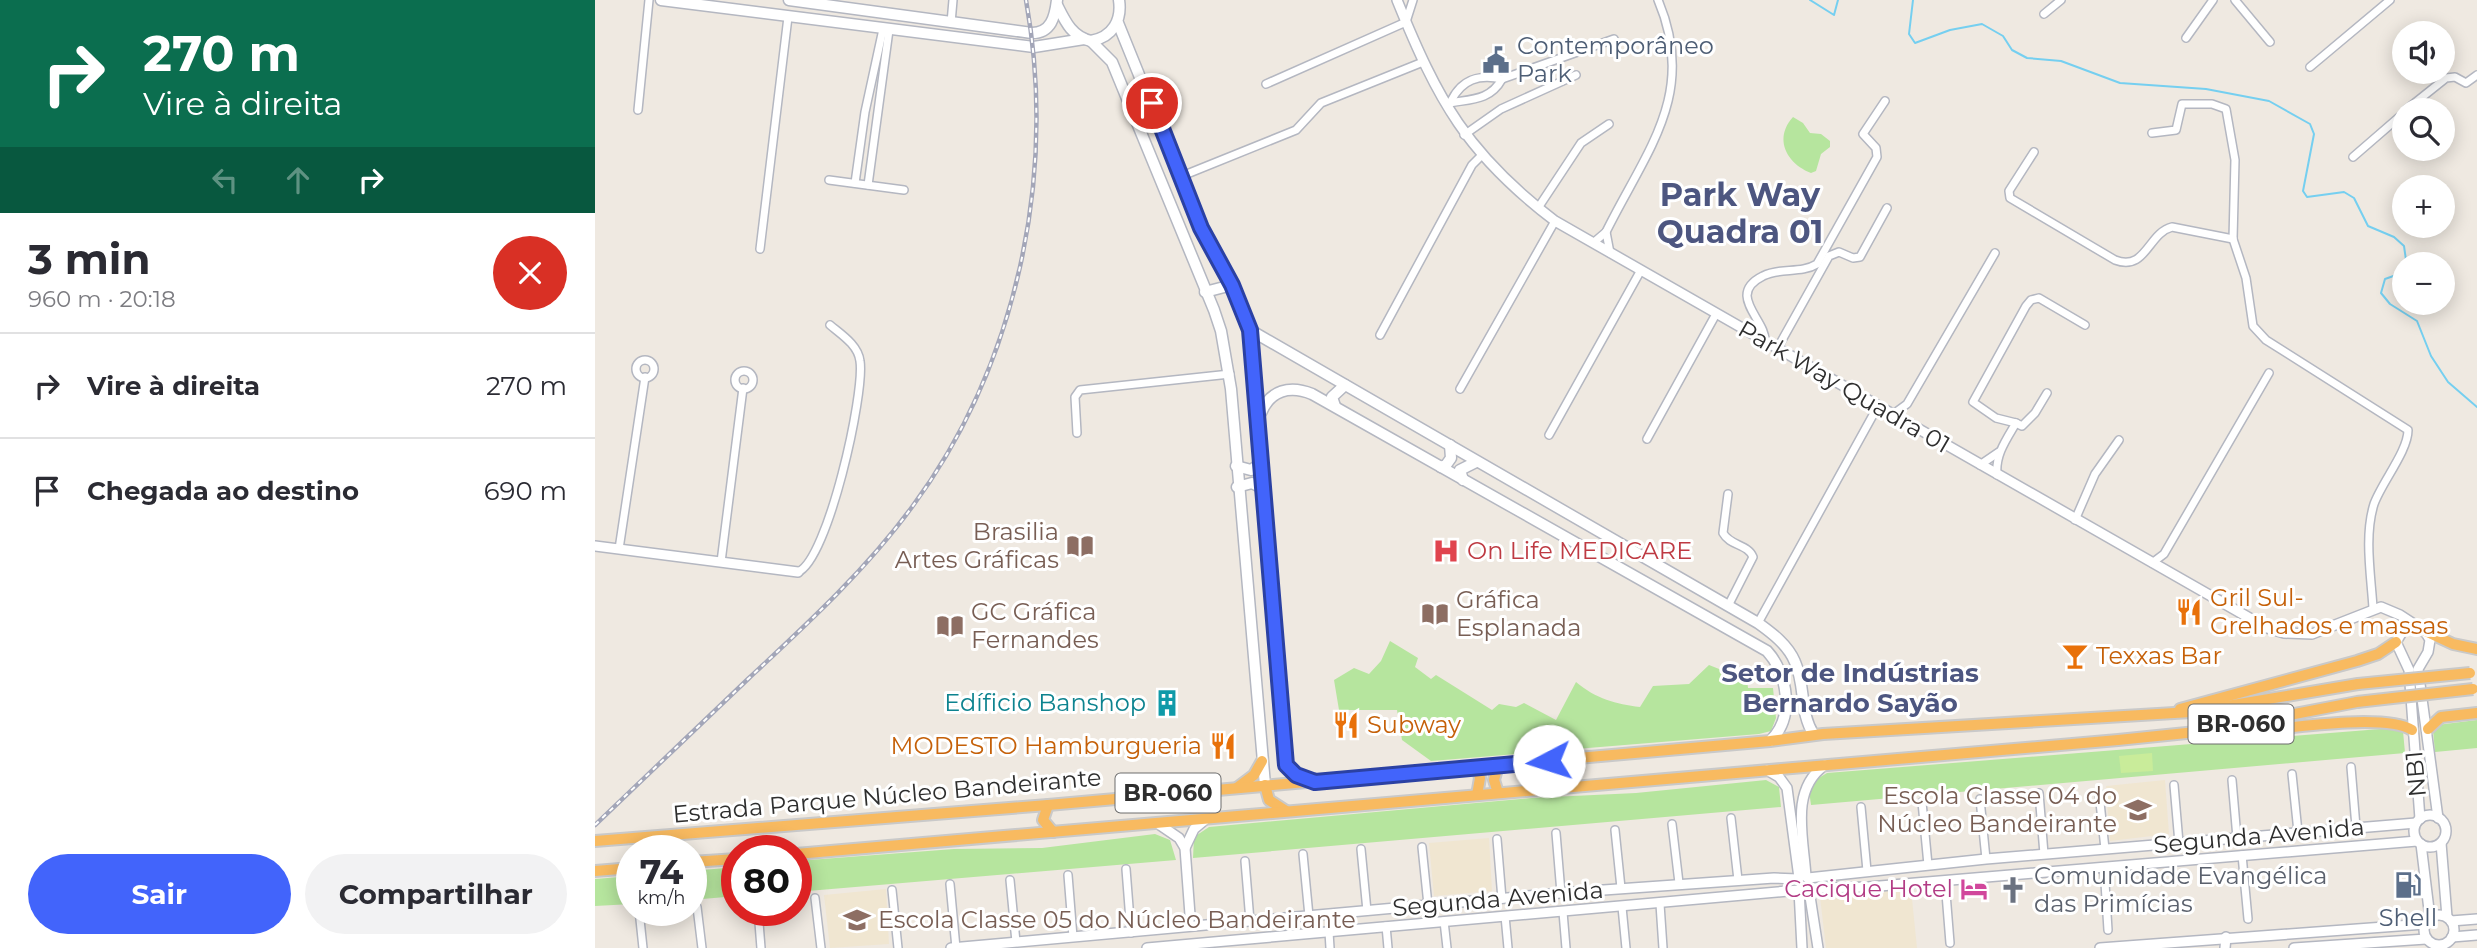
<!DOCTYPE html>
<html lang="pt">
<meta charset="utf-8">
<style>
:root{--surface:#fff;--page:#f2f2f3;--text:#2b2b33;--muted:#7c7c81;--line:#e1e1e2;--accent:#4264fb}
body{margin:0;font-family:Montserrat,sans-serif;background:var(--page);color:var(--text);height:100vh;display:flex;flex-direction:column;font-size:26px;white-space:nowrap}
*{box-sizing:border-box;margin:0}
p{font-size:23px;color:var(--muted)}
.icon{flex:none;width:38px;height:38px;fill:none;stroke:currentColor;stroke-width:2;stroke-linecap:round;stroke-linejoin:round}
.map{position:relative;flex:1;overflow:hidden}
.side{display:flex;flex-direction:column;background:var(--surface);width:595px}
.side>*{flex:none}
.hud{background:#0b6e4f;color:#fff;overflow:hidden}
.tools{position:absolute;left:1797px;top:21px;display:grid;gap:14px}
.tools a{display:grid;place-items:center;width:63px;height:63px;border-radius:50%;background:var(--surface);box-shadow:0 4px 18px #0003;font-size:35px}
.speed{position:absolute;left:21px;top:835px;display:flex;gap:14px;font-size:35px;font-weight:700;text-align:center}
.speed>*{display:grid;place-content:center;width:91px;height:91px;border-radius:50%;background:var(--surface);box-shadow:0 4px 18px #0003;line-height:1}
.speed small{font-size:18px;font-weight:400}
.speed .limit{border:10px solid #d22;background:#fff;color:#111}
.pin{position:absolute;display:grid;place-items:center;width:60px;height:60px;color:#fff;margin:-30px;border:4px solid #fff;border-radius:50%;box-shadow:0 2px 7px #0007}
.me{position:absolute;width:77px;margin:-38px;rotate:265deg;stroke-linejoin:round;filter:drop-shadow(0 0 5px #0008)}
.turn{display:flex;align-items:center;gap:24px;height:147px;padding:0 28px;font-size:32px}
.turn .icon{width:91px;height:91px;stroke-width:2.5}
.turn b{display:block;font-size:49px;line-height:60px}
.lanes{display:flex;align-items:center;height:66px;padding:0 28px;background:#0003;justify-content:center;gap:35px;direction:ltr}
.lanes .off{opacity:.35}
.round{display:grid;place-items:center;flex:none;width:74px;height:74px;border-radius:37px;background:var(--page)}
.head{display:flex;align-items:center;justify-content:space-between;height:119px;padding:0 28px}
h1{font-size:42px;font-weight:700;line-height:52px}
.action{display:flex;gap:14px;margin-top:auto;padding:14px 28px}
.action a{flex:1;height:80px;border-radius:42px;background:var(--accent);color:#fff;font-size:28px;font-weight:700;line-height:80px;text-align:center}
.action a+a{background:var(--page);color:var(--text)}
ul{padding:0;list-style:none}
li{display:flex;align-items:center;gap:21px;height:105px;padding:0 28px;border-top:2px solid var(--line)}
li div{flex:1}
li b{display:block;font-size:26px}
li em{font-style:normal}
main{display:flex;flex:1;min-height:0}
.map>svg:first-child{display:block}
.education{fill:#f0e6d1}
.green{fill:#b6e59e}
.pitch{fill:#c9ec9a}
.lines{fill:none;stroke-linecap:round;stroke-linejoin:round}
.stream{stroke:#75cff0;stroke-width:2}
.minor-casing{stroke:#b4b7c1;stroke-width:10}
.tertiary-casing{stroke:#b4b7c1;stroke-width:12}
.secondary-casing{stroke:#b4b7c1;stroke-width:13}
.trunk-casing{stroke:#c9c9c9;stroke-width:14}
.minor{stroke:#fff;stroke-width:7}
.tertiary{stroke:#fff;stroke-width:9}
.secondary{stroke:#fff;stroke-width:10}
.trunk{stroke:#f8ba60;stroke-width:10}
.rail-casing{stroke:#a3a6b8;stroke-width:4.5}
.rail{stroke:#fff;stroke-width:2;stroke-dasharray:5;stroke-linecap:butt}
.trunk-bridge-casing{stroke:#c9c9c9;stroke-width:14;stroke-linecap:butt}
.trunk-bridge{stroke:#f8ba60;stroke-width:10}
.route-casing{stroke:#2b41a3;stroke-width:18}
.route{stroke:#4264fb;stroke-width:12}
.labels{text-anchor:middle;stroke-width:6;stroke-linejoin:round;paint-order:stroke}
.shield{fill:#fff;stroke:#6d6d6d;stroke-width:2}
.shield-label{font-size:23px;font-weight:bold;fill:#2e2e2e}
.service-label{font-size:24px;fill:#4e5e75;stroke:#fff;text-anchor:start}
.street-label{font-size:24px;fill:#2e2e2e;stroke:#fff}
.education-label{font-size:24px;fill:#785e54;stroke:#fff;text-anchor:start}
.health-label{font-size:24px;fill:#be3a42;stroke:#fff;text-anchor:start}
.food-label{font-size:24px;fill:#c56008;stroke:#fff;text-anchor:start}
.culture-label{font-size:24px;fill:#0d838f;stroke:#fff;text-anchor:end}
.worship-label{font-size:24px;fill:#5b616d;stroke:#fff;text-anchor:start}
.hotel-label{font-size:24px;fill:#b23c85;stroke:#fff;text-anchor:end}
.neighbourhood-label{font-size:26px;font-weight:bold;fill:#4d5680;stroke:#fff}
.district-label{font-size:32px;font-weight:bold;fill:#4d5680;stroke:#fff}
</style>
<main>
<section class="side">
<div class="hud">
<div class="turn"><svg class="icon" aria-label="right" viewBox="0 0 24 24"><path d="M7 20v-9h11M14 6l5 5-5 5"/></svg><div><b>270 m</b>Vire à direita</div></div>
<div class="lanes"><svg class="icon off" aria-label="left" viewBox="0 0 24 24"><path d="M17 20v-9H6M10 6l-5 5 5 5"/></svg><svg class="icon off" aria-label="ahead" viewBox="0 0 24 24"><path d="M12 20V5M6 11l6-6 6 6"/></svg><svg class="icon" aria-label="right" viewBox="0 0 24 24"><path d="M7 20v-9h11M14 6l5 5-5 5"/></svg></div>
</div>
<div class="head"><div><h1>3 min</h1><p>960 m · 20:18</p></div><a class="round" style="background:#d93025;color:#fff"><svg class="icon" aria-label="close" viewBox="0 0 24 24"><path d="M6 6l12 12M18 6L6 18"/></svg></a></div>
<ul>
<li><svg class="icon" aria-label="right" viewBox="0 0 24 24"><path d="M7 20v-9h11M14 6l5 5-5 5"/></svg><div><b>Vire à direita</b></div><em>270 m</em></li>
<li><svg class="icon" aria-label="arrive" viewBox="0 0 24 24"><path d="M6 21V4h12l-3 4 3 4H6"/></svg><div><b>Chegada ao destino</b></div><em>690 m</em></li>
</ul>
<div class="action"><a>Sair</a><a>Compartilhar</a></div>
</section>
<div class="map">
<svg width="1882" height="948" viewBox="0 0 1882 948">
<rect width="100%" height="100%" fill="#efe9e1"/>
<g class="education">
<path d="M1570 780 1574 834 1515 841 1511 786Z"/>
<path d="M894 838 897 891 839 896 834 843Z"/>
<path d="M291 889 294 944 235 948 229 895Z"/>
<path d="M1316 889 1322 948H1231L1225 897Z"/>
</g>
<g class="green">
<path d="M1198 117 1208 123 1215 133 1226 134 1235 141V147L1226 154 1221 171 1216 173C1192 164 1178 139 1198 117Z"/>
<path d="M795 641 823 658 820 667 836 679 841 675 897 710 904 704 921 707 929 703 961 720 981 682C1001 699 1021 704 1045 707L1058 686 1094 684 1114 665 1152 680 1153 688H1178L1181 718 1176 731 1164 734 836 761 807 740 802 710H744L739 680 759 668 774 674 786 661Z"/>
<path d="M1882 720V748L1840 752 1838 730 1842 725Z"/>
<path d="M1798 728 1808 731 1810 753 1216 805 1214 790 1217 782 1232 773Z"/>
<path d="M1171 780 1184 787 1186 807 598 858 599 837 614 827 936 798 1041 793Z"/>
<path d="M560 834 575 840 581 860 201 892V861L359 849 447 848Z"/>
<path d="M142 867V896L96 900V871Z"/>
<path d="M37 876V904L0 906V879Z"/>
</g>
<path class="pitch" d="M1557 753 1558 771 1526 773 1524 756Z"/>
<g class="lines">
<g class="stream">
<path d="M1215 0 1239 15 1243 0"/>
<path d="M1318 0 1314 34 1320 43 1355 30 1387 24 1408 36 1417 50 1432 58 1466 61 1525 83 1611 89 1674 101 1715 124 1719 134 1708 191 1712 197 1749 192 1759 198 1773 226 1799 237 1809 246 1811 260 1804 274 1790 279 1786 293 1795 304 1822 321 1836 356 1853 382 1882 407"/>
</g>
<defs>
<g id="minor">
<path d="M1640 0 1675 42"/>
<path d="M1449 14 1466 0"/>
<path d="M356 23 358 0"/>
<path d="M1591 38 1618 0"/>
<path d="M1715 67 1795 0"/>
<path d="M671 84 811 22 818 0"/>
<path d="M856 101C867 79 884 74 907 79L1019 39"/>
<path d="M854 103C875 99 895 101 907 79"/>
<path d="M43 110 54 0"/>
<path d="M1811 110 1851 78 1860 77 1871 83 1882 75"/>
<path d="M1557 133 1581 130 1587 104H1617L1631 109 1640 160 1638 239 1651 278 1658 326 1671 340 1813 430C1813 451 1787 482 1779 504 1769 536 1776 575 1778 608"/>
<path d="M869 135 906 109 981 75"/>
<path d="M1439 152 1414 191 1415 198 1520 260C1551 272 1553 233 1577 227L1638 239"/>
<path d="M1758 157 1810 112"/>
<path d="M587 176 701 130 726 103 828 62"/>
<path d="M234 180 309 190"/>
<path d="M260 183 270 112 288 29"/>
<path d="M273 185 294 30"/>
<path d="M943 208 986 143 1014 124"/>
<path d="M1011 232 1015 253"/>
<path d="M998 243 1011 232C1051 151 1103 94 1063 0"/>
<path d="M165 249 193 17"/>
<path d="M785 335 877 165 887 155"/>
<path d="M1170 342C1172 320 1130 295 1168 276 1185 267 1206 274 1222 264L1282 157 1281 148 1268 134 1290 101"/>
<path d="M1182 349 1234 256 1244 252 1258 258 1265 257 1292 208"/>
<circle cx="50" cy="369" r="9"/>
<circle cx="149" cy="380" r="9"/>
<path d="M865 389 960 221"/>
<path d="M1297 415 1312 404 1400 253"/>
<path d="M1421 423 1401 418 1378 402 1431 306 1436 300 1444 298 1490 325"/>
<path d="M482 433 480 397 485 390 635 374"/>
<path d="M954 435 1046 270"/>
<path d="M1052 439 1121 314"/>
<path d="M1385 465 1404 452"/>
<path d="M1402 475C1400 455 1411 440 1421 423L1427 426 1440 413 1452 393"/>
<path d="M1480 520 1500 474 1524 440"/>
<path d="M24 549 50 377"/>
<path d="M126 562 148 388"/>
<path d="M1557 563 1569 554 1674 373"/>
<path d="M203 572C233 560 270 393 265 361 263 345 247 335 235 325"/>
<path d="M1133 606 1158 557C1153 544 1135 546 1128 533L1133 494"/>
<path d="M1163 623 1283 406"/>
<path d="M1756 767 1761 827"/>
<path d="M1697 774 1703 832"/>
<path d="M1637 780 1642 838"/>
<path d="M1579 785 1584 843"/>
<path d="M1444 793 1449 854"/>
<path d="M1504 793 1510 849"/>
<path d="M1385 799 1391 859"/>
<path d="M1327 802 1333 865"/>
<path d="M1266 807 1272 871"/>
<path d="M1136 818 1143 880"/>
<path d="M1077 824 1084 883"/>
<path d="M1020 830 1026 888"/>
<path d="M961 833 966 893"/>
<path d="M902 839 907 899"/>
<path d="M827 847 833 905"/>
<path d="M766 849 772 911"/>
<path d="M708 854 714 916"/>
<path d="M1647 855 1653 919"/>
<path d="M650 861 655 921"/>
<path d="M1509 867 1513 930"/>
<path d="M531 869 536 933"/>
<path d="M473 875 478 937"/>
<path d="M415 880 421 942"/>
<path d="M1350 881 1355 943"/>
<path d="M355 884 361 948"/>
<path d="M297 890 303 948"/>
<path d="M220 898 226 948"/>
<path d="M1065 904 1068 948"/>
<path d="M102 907 107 948"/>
<path d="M1027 907 1031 948"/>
<path d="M44 910 48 948"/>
<path d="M163 910 166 948"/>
<path d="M968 912 971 948"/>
<path d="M910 916 913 948"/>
<path d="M849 921 852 948"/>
<path d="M791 926 793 948"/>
<path d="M734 932 735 948"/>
</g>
<g id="tertiary">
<path d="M802 0C843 101 872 154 960 221L1672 628 1689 633 1717 634 1786 607 1805 615 1828 630"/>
<path d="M0 546 203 572"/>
<path d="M1172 770 1184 777 1192 788 1204 878"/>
<circle cx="1835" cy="831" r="16"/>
<path d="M1825 819 1814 670 1801 642 1809 629C1821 624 1830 629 1835 640L1833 652 1823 669 1843 818"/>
<path d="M562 823 584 838 590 848 595 915 593 926"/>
<path d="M1846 843 1852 917"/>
<path d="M1826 844 1835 918"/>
<path d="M590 848 599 829 611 819"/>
<path d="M1211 877C1209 839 1194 790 1230 765"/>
<path d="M1213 878 1391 859 1821 823"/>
<path d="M1215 888 1273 887 1822 841"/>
<path d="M1214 890 1223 948"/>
<circle cx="1844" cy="930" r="15"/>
<path d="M1856 921 1882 919"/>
<path d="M1857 937 1882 935"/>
<path d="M356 948 966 893 1179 878 1203 879"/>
<path d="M552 948 1204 890 1207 948"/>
<path d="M1505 948 1830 924"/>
<path d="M1630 948 1631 937"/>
<path d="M1699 948 1831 939"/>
</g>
<g id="secondary">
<path d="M66 0 439 47 489 39"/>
<path d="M194 0 437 33C456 33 460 17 462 0"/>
<path d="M462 5C470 21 477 37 496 41 518 37 527 20 524 0"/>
<path d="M523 23 606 228 637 285 655 330 689 758 696 772 719 781"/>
<path d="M496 41 517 62 619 310 626 331 636 389 670 785"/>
<path d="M610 292 637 285"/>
<path d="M655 330 1163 623C1177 633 1193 645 1200 662 1211 687 1204 712 1219 735"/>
<path d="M740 406 737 397 750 385"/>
<path d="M666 413C675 390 695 385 717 394L1172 651C1193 674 1200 718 1175 741"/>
<path d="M641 466 656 470 666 463"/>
<path d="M846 467 851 465 856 458 855 445"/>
<path d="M868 480 865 470 881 462"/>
<path d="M642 487 657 483 669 489"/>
</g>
<g id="trunk">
<path d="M1828 630 1858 644 1882 649"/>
<path d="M1585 709 1762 661 1783 654 1801 642"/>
<path d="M1833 729 1846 717 1882 713"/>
<path d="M1613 736C1656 734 1786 710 1817 730"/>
<path d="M903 765 899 780 903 793"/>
<path d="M670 785 674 800 691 811"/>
<path d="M643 787 659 775 667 761"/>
<path d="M882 795 885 778 882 767"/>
<path d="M453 805 448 820 458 832"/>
<path d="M0 841 453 805 1175 741 1228 734 1596 712 1763 684"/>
<path d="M201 854 1523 740 1611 731 1762 702"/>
<path d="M96 862 142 859"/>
<path d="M0 871 37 868"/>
</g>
</defs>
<use href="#minor" class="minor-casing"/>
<use href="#tertiary" class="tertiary-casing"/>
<use href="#secondary" class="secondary-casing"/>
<use href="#trunk" class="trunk-casing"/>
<use href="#minor" class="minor"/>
<use href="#tertiary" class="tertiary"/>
<use href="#secondary" class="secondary"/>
<use href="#trunk" class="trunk"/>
<defs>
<path id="rail" d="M0 825C51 776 102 728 153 679 211 625 270 571 317 507 423 364 462 174 431 0"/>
</defs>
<use href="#rail" class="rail-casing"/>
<use href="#rail" class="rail"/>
<defs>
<g id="trunk-bridge">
<path d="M1763 684 1875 673"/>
<path d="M1762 702 1878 689"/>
</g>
</defs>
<use href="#trunk-bridge" class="trunk-bridge-casing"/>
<use href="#trunk-bridge" class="trunk-bridge"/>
</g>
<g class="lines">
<defs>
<path id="route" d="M557 103 606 228 637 285 655 330 691 765 701 775 720 782 954 761"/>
</defs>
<use href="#route" class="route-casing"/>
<use href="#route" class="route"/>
</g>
<defs>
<symbol id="civic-bare" viewBox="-9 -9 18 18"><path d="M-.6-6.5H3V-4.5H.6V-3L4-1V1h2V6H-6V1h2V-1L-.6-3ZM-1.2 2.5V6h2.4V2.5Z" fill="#5c6f8a" stroke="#fff" stroke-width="2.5" paint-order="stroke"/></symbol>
<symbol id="library-bare" viewBox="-9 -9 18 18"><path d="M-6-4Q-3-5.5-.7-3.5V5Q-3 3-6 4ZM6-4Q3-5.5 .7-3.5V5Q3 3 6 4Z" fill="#8d6e63" stroke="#fff" stroke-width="2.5" paint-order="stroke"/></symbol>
<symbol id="hospital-bare" viewBox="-9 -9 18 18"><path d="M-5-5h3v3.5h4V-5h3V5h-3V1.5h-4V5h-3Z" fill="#e0444e" stroke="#fff" stroke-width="2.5" paint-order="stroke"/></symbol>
<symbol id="restaurant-bare" viewBox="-9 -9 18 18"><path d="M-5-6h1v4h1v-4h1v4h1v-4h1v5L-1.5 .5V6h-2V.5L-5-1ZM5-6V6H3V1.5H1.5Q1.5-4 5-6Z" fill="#e8710a" stroke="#fff" stroke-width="2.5" paint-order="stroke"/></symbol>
<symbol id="bar-bare" viewBox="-9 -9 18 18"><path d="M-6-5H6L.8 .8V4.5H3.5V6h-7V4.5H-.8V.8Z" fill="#e8710a" stroke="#fff" stroke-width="2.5" paint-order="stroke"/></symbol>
<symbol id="building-bare" viewBox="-9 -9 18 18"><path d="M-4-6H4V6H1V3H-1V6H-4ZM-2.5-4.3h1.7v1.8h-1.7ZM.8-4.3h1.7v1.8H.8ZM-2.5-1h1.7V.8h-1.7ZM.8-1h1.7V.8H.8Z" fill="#0f9aa8" stroke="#fff" stroke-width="2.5" paint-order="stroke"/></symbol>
<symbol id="school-bare" viewBox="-9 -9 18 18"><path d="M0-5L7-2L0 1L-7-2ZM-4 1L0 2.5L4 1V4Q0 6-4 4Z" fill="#8d6e63" stroke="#fff" stroke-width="2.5" paint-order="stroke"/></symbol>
<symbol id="fuel-bare" viewBox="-9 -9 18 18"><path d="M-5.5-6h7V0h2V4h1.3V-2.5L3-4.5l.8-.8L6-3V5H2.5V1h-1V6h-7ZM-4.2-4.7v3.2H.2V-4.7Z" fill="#5c6f8a" stroke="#fff" stroke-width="2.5" paint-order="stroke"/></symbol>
<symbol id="hotel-bare" viewBox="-9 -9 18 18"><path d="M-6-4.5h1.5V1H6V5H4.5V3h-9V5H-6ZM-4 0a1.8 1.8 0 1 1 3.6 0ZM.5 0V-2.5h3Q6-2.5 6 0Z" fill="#d1479c" stroke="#fff" stroke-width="2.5" paint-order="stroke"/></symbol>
<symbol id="church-bare" viewBox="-9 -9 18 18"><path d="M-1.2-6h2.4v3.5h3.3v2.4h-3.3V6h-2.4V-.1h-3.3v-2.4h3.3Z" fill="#6b7280" stroke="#fff" stroke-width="2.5" paint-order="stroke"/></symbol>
</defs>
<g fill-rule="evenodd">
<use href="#civic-bare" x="882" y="41" width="38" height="38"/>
<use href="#library-bare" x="466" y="527" width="38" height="38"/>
<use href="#hospital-bare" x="832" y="532" width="38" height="38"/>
<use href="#restaurant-bare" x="1575" y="593" width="38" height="38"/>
<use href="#library-bare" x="821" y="595" width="38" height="38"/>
<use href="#library-bare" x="336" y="607" width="38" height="38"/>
<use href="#bar-bare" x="1461" y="637" width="38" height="38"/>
<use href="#building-bare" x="553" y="684" width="38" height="38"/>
<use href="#restaurant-bare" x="732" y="706" width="38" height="38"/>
<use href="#restaurant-bare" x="609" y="727" width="38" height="38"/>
<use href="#school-bare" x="1524" y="791" width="38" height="38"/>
<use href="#fuel-bare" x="1794" y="866" width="38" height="38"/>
<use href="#hotel-bare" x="1360" y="870" width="38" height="38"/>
<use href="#church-bare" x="1399" y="871" width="38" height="38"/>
<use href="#school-bare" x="243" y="901" width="38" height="38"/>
</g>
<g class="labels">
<g class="shield">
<rect x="1593.5" y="704.5" width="105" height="39" rx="5"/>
<rect x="520.5" y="773.5" width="105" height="39" rx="5"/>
</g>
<g class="shield-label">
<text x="1646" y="732">BR-060</text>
<text x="573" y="801">BR-060</text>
</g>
<g class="service-label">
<text x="922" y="54">Contemporâneo<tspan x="922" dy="28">Park</tspan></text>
<text x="1813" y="926" text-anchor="middle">Shell</text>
</g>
<g class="street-label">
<text transform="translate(1249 387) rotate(30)" y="8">Park Way Quadra 01</text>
<text transform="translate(1821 774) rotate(-95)" y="8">NB1</text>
<text transform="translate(292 796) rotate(-5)" y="8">Estrada Parque Núcleo Bandeirante</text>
<text transform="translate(1664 836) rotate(-5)" y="8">Segunda Avenida</text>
<text transform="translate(903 899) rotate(-5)" y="8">Segunda Avenida</text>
</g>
<g class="education-label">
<text x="464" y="540" text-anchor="end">Brasilia<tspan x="464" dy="28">Artes Gráficas</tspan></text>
<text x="861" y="608">Gráfica<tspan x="861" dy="28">Esplanada</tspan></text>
<text x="376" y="620">GC Gráfica<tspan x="376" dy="28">Fernandes</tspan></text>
<text x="1522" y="804" text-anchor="end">Escola Classe 04 do<tspan x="1522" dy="28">Núcleo Bandeirante</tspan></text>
<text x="283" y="928">Escola Classe 05 do Núcleo Bandeirante</text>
</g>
<g class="health-label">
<text x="872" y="559">On Life MEDICARE</text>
</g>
<g class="food-label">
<text x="1615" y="606">Gril Sul-<tspan x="1615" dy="28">Grelhados e massas</tspan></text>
<text x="1501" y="664">Texxas Bar</text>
<text x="772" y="733">Subway</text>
<text x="607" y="754" text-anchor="end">MODESTO Hamburgueria</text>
</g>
<g class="culture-label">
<text x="551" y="711">Edíficio Banshop</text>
</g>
<g class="worship-label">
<text x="1439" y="884">Comunidade Evangélica<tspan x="1439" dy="28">das Primícias</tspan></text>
</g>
<g class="hotel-label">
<text x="1358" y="897">Cacique Hotel</text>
</g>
<g class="neighbourhood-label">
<text x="1255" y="682">Setor de Indústrias<tspan x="1255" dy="30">Bernardo Sayão</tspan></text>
</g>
<g class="district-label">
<text x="1145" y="206">Park Way<tspan x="1145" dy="37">Quadra 01</tspan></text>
</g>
</g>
</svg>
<div class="tools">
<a><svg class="icon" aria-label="sound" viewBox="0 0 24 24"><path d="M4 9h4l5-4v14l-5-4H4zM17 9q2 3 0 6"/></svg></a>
<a><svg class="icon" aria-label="search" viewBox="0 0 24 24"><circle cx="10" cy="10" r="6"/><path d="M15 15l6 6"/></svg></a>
<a>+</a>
<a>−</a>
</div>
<div class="speed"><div>74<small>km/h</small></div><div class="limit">80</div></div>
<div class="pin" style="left:557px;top:103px;background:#d93025"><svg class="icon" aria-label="arrive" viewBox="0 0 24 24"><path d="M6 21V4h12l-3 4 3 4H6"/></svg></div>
<svg class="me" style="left:954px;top:761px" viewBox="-20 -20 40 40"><circle r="19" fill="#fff"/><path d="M0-13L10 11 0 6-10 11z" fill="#4264fb"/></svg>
</div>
</main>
